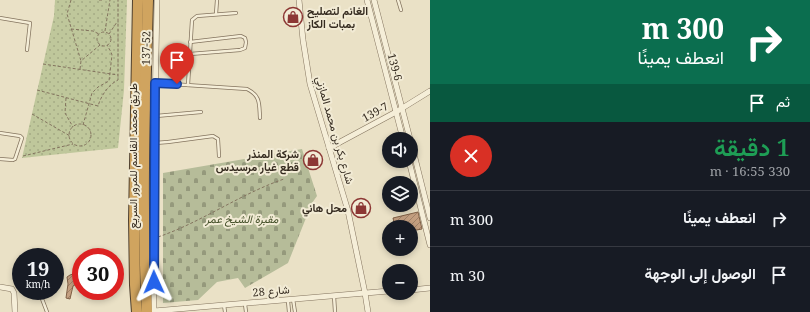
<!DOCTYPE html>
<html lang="ar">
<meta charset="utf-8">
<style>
:root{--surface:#171b24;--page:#242831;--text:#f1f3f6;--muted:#9ea1a6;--line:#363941}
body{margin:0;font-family:"Noto Serif",Vazirmatn,serif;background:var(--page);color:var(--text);direction:rtl;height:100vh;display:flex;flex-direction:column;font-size:15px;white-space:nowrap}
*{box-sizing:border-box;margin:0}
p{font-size:13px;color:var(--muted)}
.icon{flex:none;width:22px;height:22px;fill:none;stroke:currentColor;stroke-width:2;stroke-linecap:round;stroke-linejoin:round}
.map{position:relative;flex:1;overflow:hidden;direction:ltr}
.details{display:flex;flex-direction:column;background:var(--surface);width:380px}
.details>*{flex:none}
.top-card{background:#0b6e4f;color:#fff;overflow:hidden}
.controls{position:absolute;left:382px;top:132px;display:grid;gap:8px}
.controls a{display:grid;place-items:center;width:36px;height:36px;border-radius:50%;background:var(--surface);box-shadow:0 2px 6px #0003;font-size:20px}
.speed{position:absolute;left:12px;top:248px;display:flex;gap:8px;font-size:20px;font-weight:700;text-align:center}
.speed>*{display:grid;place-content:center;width:52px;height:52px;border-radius:50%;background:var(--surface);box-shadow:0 2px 6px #0003;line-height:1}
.speed small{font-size:10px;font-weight:400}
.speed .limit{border:6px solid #d22;background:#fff;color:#111}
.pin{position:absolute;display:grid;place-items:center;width:34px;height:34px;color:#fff;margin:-41px -17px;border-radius:50% 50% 50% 0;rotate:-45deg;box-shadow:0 0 4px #0007}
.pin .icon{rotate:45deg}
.me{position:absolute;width:44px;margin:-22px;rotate:359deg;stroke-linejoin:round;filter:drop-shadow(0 0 3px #0008)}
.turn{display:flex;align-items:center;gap:14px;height:84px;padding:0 20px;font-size:18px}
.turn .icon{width:52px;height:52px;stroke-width:2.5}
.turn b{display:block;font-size:28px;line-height:34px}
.then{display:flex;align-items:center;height:38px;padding:0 20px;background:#0003;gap:8px;font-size:15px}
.round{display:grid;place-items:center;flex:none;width:42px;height:42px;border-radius:21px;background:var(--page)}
.overview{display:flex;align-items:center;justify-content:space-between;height:68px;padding:0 20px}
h1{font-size:24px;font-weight:600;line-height:30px;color:#1e9e55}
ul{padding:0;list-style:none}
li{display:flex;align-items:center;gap:12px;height:56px;padding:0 20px;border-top:1px solid var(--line)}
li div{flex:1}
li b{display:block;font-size:15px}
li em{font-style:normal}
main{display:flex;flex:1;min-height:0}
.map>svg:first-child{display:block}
.cemetery{fill:url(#cemetery-stones)}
.park{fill:url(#park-dots)}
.building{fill:url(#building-hatch);stroke:#806046}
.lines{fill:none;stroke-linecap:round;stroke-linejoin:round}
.lane-casing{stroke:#83735e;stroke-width:4}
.street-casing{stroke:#83735e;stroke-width:6}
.highway-casing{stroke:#514231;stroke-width:12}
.path{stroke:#83735e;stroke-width:1;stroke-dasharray:3 2;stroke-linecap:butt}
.lane{stroke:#f5eed8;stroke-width:2.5}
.street{stroke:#f5eed8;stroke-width:5}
.highway{stroke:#d0a45f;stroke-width:10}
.route-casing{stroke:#184099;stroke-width:10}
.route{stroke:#2563eb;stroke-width:7}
.labels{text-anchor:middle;stroke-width:4;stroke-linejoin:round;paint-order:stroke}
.poi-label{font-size:11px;font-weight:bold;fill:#352b20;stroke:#f2ebd5;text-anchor:end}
.street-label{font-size:11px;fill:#352b20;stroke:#f2ebd5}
.park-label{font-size:11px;font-style:italic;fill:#434f28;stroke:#f2ebd5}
</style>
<main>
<section class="details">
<div class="top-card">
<div class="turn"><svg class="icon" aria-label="right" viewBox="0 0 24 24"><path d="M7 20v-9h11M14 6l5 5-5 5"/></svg><div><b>300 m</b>انعطف يمينًا</div></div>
<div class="then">ثم<svg class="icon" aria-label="arrive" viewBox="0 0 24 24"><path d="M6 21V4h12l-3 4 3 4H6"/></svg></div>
</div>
<div class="overview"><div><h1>1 دقيقة</h1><p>330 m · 16:55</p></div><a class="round" style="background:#d93025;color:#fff"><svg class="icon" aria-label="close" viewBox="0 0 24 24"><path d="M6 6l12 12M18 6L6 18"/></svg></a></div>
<ul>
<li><svg class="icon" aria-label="right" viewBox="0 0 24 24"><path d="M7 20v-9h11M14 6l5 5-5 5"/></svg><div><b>انعطف يمينًا</b></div><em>300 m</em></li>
<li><svg class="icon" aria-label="arrive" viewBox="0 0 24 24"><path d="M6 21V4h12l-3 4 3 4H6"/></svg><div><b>الوصول إلى الوجهة</b></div><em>30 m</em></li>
</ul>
</section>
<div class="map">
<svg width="430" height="312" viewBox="0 0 430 312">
<defs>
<pattern id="cemetery-stones" width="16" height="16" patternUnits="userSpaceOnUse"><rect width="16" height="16" fill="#b6bc99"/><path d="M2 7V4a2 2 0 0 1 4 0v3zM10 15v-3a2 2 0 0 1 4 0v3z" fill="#95997c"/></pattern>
<pattern id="park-dots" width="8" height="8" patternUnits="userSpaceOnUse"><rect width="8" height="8" fill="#bfc79b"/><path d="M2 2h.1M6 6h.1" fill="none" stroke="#a5ab85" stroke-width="1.8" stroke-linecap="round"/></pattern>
<pattern id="building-hatch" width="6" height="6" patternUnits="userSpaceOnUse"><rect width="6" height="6" fill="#c49f80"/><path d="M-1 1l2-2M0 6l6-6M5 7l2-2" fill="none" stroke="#a08268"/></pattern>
</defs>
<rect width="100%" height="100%" fill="#eae1c6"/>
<path class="cemetery" d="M302 149 317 196 312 203 288 263 245 288 238 278 217 282 198 300 163 303V173Z"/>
<path class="park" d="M55 0H127L124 90 118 148 22 158 54 16Z"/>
<g class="building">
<path d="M418 212 422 229 411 231V227H395L393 218Z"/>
<path d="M73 274 81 277V283H78L73 286 70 299 66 298 68 284 67 277 70 275Z"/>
</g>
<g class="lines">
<defs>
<g id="lane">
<path d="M398 0 401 10"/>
<path d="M216 14 217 0"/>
<path d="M0 18 30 23 27 50"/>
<path d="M190 54 240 50 245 48 246 42 245 38 241 36 190 42"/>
<path d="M156 83 247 89C261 96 259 104 260 118"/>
<path d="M188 85 192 20 197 16 236 13"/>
<path d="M156 116 201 112"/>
<path d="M0 133 20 136 22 138 15 159 13 160 0 159"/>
<path d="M155 143 168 142 213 136 218 139 219 156"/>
<path d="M39 291 47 312"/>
<path d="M334 296 335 312"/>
<path d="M293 299 295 312"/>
<path d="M288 301 289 312"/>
<path d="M245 304 246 312"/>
<path d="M224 305 225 312"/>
</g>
<g id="street">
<path d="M299 0 303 40 310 84 348 211 365 293 368 312"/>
<path d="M367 0 403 139"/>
<path d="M374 0 410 139"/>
<path d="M411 142 430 218"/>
<path d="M329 148 396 112 430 91"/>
<path d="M409 161 430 245"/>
<path d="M0 287 12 289 14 293 15 312"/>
<path d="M411 290 430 288"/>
<path d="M154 311 389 291"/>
<path d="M154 312 153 220 157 0"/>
</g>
<g id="highway">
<path d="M137 312 135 285 134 220 138 0"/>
<path d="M147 312C141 208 145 104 148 0"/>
</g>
</defs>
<use href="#lane" class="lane-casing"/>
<use href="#street" class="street-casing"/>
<use href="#highway" class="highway-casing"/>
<g class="path">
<path d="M71 0 67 14 81 61"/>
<path d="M99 0H103"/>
<path d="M71 29 93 31 99 34"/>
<path d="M105 31 110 0"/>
<circle cx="104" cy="39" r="7"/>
<path d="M109 34 117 22"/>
<path d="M43 64 118 75"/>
<path d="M80 69 81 61 100 45"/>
<path d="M37 90 98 106C101 96 108 85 118 80V0"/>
<path d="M66 98 65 113 73 127"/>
<path d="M32 114 70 136"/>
<circle cx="80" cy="135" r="11"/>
<path d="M83 125 92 93 98 87 109 81 112 55 111 52 107 45"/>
<path d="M23 156 73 144"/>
<path d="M158 237C202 222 240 194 284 179"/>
</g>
<use href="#lane" class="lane"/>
<use href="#street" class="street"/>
<use href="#highway" class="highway"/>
</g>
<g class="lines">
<defs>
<path id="route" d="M154 282 155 83 177 84"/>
</defs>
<use href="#route" class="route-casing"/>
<use href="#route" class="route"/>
</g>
<defs>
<symbol id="shop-ring" viewBox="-11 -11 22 22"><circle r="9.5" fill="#f2ebd5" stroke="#8c3734" stroke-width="1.5"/><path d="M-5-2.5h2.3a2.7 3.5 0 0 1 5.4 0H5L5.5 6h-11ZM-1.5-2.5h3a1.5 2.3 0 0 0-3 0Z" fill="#8c3734"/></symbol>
</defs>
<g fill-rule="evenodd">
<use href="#shop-ring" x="282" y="6" width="22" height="22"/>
<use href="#shop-ring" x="302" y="149" width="22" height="22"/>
<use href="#shop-ring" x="350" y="197" width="22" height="22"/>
</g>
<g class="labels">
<g class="poi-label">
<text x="307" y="15" text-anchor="start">الغانم لتصليح<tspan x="307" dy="13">بمبات الكاز</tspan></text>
<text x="299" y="158">شركة المنذر<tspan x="299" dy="13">قطع غيار مرسيدس</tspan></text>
<text x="347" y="212">محل هاني</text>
</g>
<g class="street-label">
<text transform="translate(146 48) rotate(-89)" y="4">137-52</text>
<text transform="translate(395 67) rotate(75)" y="4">139-6</text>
<text transform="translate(375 112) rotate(-29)" y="4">139-7</text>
<text transform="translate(335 130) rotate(74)" y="4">شارع بكر بن محمد المازني</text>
<text transform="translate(133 156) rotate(-90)" y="4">طريق محمد القاسم للمرور السريع</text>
<text transform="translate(271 291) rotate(-5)" y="4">شارع 28</text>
</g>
<g class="park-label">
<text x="242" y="223">مقبرة الشيخ عمر</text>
</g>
</g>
</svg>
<div class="controls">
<a><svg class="icon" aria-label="sound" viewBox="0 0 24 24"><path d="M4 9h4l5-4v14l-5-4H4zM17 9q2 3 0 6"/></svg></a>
<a><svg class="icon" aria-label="layers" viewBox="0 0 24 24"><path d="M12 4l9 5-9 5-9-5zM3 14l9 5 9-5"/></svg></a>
<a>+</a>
<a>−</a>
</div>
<div class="speed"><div>19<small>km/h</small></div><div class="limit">30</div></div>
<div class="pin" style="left:177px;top:84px;background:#d93025"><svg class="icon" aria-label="arrive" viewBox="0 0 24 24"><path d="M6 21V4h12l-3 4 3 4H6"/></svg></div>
<svg class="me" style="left:154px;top:282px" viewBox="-20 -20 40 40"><path d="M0-17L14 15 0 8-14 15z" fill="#2563eb" stroke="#fff" stroke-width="4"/></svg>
</div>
</main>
